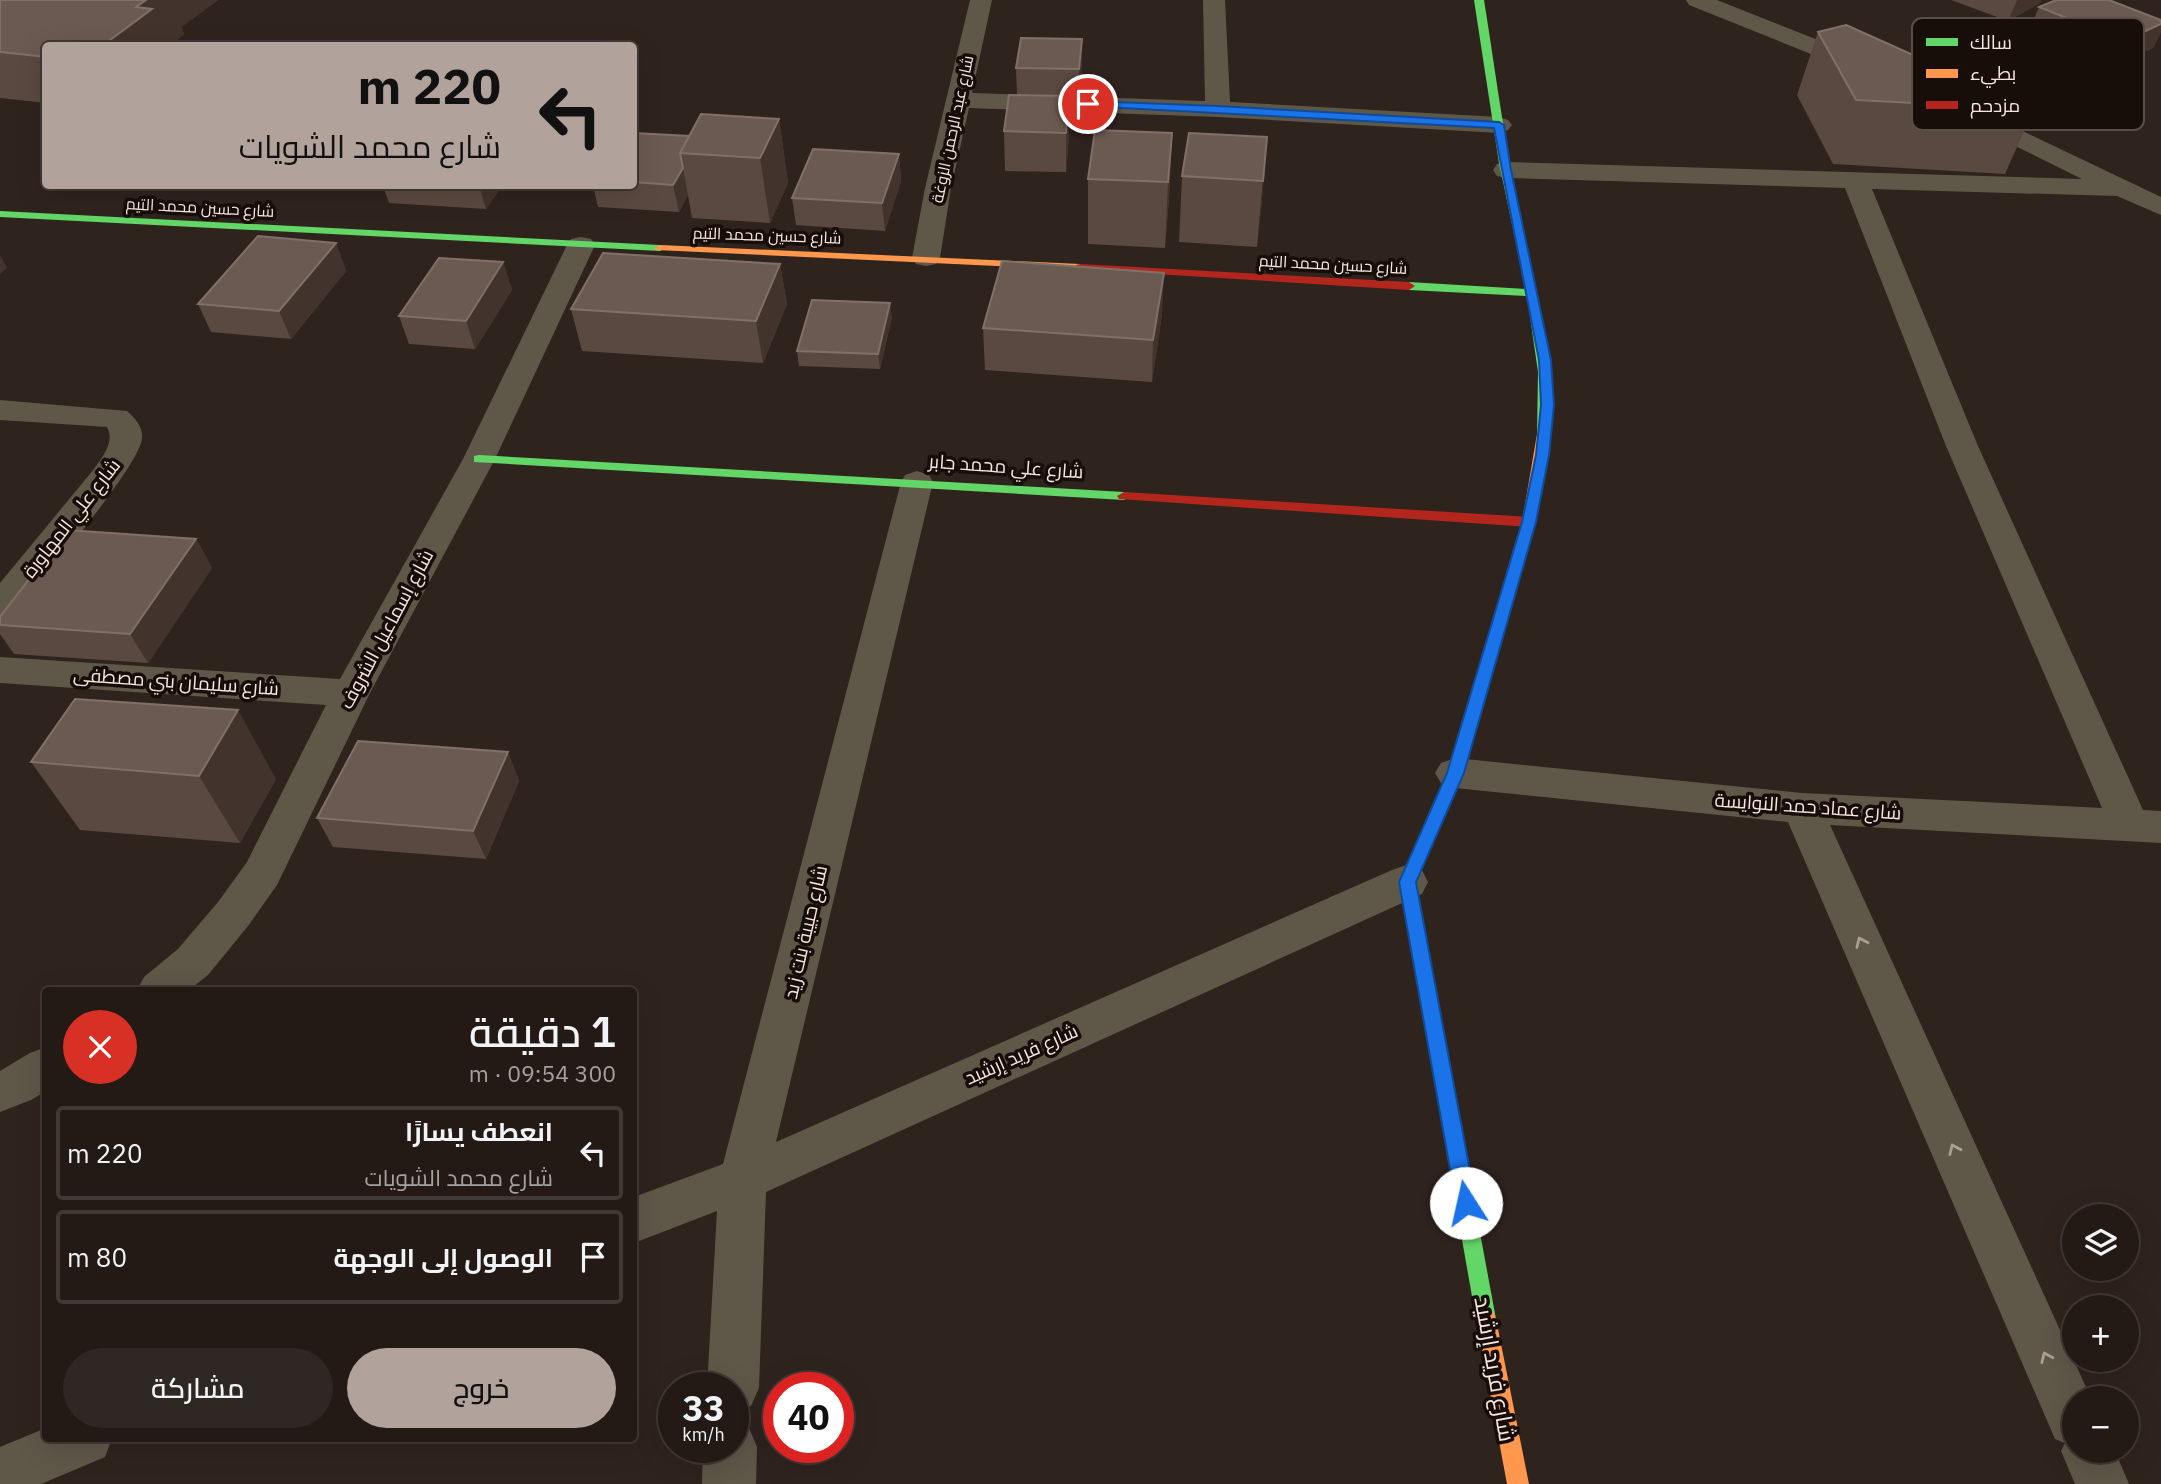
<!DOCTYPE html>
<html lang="ar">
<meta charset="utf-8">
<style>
:root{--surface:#231a16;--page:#2f2723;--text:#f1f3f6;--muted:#a3a1a1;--line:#403835;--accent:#b1a29b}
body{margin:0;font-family:"IBM Plex Sans",Cairo,sans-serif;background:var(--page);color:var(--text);direction:rtl;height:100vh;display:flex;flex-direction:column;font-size:26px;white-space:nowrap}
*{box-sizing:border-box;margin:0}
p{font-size:23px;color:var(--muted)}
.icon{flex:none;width:38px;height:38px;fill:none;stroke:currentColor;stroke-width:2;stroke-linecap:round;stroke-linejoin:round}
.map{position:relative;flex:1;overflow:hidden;direction:ltr}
.details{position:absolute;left:42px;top:987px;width:595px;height:455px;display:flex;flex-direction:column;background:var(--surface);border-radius:7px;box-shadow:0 7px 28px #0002,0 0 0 2px var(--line);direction:rtl}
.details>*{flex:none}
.guide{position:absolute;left:42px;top:42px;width:595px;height:147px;border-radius:7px;box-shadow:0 7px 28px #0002,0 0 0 2px var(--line);direction:rtl;background:#b1a29b;color:#111;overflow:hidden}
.controls{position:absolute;left:2062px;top:1204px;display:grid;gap:14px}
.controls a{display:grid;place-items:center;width:77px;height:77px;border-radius:50%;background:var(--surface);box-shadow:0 7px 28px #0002,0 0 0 2px var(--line);font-size:35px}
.speed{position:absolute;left:658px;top:1372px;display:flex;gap:14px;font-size:35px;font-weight:700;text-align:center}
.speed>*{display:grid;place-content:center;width:91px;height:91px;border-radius:50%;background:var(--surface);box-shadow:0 7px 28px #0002,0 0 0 2px var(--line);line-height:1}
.speed small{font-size:18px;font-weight:400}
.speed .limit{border:10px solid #d22;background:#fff;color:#111}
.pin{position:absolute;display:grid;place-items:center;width:60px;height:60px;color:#fff;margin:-30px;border:4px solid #fff;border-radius:50%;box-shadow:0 2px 7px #0007}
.me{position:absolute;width:77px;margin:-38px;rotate:350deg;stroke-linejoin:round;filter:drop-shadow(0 0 5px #0008)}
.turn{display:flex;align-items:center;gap:24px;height:147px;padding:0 21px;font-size:32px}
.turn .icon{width:91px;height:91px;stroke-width:2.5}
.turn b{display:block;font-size:49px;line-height:60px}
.round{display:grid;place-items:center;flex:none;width:74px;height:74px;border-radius:37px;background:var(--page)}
.overview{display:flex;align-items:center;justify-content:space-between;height:119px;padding:0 21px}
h1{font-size:42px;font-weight:600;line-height:52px}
.primary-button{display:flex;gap:14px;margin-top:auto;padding:14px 21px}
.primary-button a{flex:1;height:80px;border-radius:42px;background:var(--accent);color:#111;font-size:28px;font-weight:600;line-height:80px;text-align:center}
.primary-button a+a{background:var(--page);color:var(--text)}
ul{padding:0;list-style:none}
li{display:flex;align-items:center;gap:21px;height:94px;margin:0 14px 10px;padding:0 7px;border:4px solid var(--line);border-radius:7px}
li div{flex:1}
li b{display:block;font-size:26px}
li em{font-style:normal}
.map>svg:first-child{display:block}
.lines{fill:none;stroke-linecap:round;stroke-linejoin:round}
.street{fill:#5f5849;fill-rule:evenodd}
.fast{fill:#63d668;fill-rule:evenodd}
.slow{fill:#ff974d;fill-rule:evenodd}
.jam{fill:#b3261e;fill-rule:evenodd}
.wall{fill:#5a4941}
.shaded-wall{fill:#42332c}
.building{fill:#6b5a52;stroke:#817068;stroke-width:2}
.oneway{stroke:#ab9f94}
.route{fill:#1a73e8;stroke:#114b97;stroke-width:2}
.labels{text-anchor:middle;stroke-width:7;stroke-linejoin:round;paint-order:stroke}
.far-street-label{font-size:16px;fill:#f7e6df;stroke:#170d09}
.street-label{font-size:19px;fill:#f7e6df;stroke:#170d09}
.near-street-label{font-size:23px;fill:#f7e6df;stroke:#170d09}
.key{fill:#170d09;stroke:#5a4e49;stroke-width:2}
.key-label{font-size:19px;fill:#f7e6df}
</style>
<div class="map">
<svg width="2161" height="1484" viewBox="0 0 2161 1484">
<rect width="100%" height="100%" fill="#2f231e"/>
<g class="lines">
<g class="street">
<path d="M970 0H992L972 93 1205 101 1203 0H1225L1230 102 1499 117 1508 120 1512 125 1508 130 1499 133 1218 117 969 108 951 188 940 258 936 264 926 266 916 264 912 258 925 188Z"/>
<path d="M1686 0H1717L1871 61 1874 66 1871 71 1862 73 1853 71 1689 5Z"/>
<path d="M1974 108 2161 197V215L2117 196 1872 189 1978 446 2143 810 2161 811V843L1830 825 2091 1398H2074V1451H2115L2129 1484H2075L2061 1451 2065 1443 2055 1439 1788 822 1455 788 1441 783 1435 773 1441 763 1455 758 1802 793 2102 808 1946 446 1845 188 1506 178 1497 176 1493 170 1497 164 1506 162 2082 179 1965 121 1961 116 1965 111Z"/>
<path d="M581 237 591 239 595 245 495 459 370 693 277 885 248 926 208 975 189 990H137L144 977 178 949 218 902 247 862 326 705 0 683V657L340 679 463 459 567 245 571 239Z"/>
<path d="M0 400 127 411C135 418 143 427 142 438 140 467 36 586 13 616L0 619V583L94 469C103 456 115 442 107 427L0 420Z"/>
<path d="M917 471 929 475 933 482 776 1142 1392 870 1407 865 1422 870 1428 882 1422 894 766 1192 759 1388 751 1406 733 1414V1388H707L717 1211 634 1243V1197L723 1164 901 482 905 475Z"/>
<path d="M46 1047V1091L31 1100 0 1112V1071L30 1053Z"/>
<path d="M733 1422 749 1428 757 1447 756 1484H702L703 1447H733Z"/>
<path d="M46 1428V1438H112L105 1457 41 1484H0V1447Z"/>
</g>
<g class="fast">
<path d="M1474 0H1484C1494 62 1502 124 1514 185 1531 269 1554 348 1551 434L1544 438 1537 434 1538 372 1527 296 1409 290 1403 286 1409 282 1526 289 1499 163Z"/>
<path d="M0 211 660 245 666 248 660 251 0 217Z"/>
<path d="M479 455 1124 492 1131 496 1124 500 474 462V456Z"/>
<path d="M1461 747 1469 753 1463 773 1415 882 1496 1319 1493 1326 1486 1329 1479 1326 1476 1319 1399 882 1447 773 1453 753Z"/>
</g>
<g class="slow">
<path d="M660 245 1080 264 1086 267 1080 270 656 250 654 248Z"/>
<path d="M1544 430 1551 434 1536 522 1469 753 1461 759 1453 753 1522 522 1537 434Z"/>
<path d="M1486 1309 1493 1312 1496 1319 1529 1484H1507L1476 1319 1479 1312Z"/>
</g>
<g class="jam">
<path d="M1080 264 1409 282 1415 286 1409 290 1076 269V265Z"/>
<path d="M1124 492 1529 517 1536 522 1529 527 1119 499 1117 496Z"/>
</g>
</g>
<g class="wall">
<path d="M0 0H218L181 27 184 34 169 46H46V103L0 98Z"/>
<path d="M1951 0H2041L2040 3 2008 21Z"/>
<path d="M2039 7 2161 20V32L2153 48 2111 67 2028 33Z"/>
<path d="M1818 32 2034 109 2005 174 1833 164 1797 95Z"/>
<path d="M1082 39V66L1079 96 1017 94 1016 68Z"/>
<path d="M1069 96V135L1066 172 1005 171 1004 131Z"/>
<path d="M779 119 788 183 770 223 692 218 688 195 679 212 598 207 593 186H634V133L689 136Z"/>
<path d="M1172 133 1169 198 1165 248 1088 244V179Z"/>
<path d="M1267 137 1257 247 1179 242 1182 176Z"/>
<path d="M899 154 901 181 885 231 796 225 792 198Z"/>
<path d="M383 186H502L486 209 389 203Z"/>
<path d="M336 243 346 271 291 339 211 332 198 304Z"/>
<path d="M503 262 512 290 475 349 409 344 399 316Z"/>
<path d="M780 264 787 304 763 363 582 351 571 309Z"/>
<path d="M1162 314 1152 382 985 370 983 328Z"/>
<path d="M892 317 880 369 799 366 797 351Z"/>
<path d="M196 539 212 568 148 663 14 654 0 634V617Z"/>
<path d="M508 752 519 781 486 859 333 847 317 818Z"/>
<path d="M31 762 276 779 240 843 80 830Z"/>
</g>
<g class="shaded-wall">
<path d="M146 0H218L181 27 184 34 169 46H102L136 7Z"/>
<path d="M2017 0H2041L2040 3 2008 21Z"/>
<path d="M2161 24V32L2153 48 2111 67 2124 41Z"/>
<path d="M1082 39V66L1079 96V69Z"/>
<path d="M1069 96V135L1066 172V133Z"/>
<path d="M779 119 788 183 770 223 760 158Z"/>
<path d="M1172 133 1169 198 1165 248 1168 182Z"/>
<path d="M1267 137 1262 202 1257 247Z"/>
<path d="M899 154 901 181 885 231 882 203Z"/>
<path d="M683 168 688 195 679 212 673 185Z"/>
<path d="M479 186H502L486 209Z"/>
<path d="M336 243 346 271 291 339 279 311Z"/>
<path d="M0 255 7 268 0 274Z"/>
<path d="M503 262 512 290 475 349 466 321Z"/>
<path d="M780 264 787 304 763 363 756 321Z"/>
<path d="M1164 273 1162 314 1152 382 1153 340Z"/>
<path d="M890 303 892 317 880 369 878 354Z"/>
<path d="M196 539 212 568 148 663 130 634Z"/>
<path d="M238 710 276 779 240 843 199 776Z"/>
<path d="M508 752 519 781 486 859 473 831Z"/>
</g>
<g class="building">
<path d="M0 0H146L136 7 152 9 102 46H46V57L0 52Z"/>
<path d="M2056 0H2109L2161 20V24L2124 41 2039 7Z"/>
<path d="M1846 25 2034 109 1856 100 1818 32Z"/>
<path d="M1021 38 1082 39 1079 69 1016 68Z"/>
<path d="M1009 95 1069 96 1066 133 1004 131Z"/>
<path d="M701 114 779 119 760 158 680 153Z"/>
<path d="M1095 130 1172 133 1168 182 1088 179Z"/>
<path d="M634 133 689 136 680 153 683 168 673 185 634 182Z"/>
<path d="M1189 133 1267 137 1263 181 1182 176Z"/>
<path d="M813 149 899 154 882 203 792 198Z"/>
<path d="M258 236 336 243 279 311 198 304Z"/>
<path d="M603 253 780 264 756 321 571 309Z"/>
<path d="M439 258 503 262 466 321 399 316Z"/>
<path d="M1002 261 1164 273 1153 340 983 328Z"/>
<path d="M812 300 890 303 878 354 797 351Z"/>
<path d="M67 530 196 539 130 634 0 625V617Z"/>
<path d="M75 699 238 710 199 776 31 762Z"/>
<path d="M358 741 508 752 473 831 317 818Z"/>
</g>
<defs><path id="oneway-chevron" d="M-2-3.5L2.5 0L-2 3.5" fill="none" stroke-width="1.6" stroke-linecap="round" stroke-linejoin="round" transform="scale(1.75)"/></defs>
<g class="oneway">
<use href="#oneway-chevron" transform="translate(1861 942) rotate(-114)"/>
<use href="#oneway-chevron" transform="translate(1954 1149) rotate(-114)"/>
<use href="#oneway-chevron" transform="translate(2046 1357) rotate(-114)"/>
</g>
<path class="route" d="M1088 101 1218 106 1499 122 1504 125 1511 170 1551 360 1554 405 1549 455 1536 522 1464 773 1416 882 1476 1203 1473 1210 1466 1213 1459 1210 1456 1203 1399 882 1447 773 1522 522 1536 455 1541 405 1539 360 1494 128 1084 106 1082 104Z"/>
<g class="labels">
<g class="far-street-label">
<text transform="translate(952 129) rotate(-78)" y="6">شارع عبد الرحمن الزوغة</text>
<text transform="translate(200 207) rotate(3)" y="6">شارع حسين محمد التيم</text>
<text transform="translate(767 235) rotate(2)" y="6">شارع حسين محمد التيم</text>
<text transform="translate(1333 264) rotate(3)" y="6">شارع حسين محمد التيم</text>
</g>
<g class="street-label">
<text transform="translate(1006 466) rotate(4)" y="7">شارع علي محمد جابر</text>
<text transform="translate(71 518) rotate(-52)" y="7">شارع علي المهاورة</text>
<text transform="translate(386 629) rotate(-62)" y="7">شارع إسماعيل الشروف</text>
<text transform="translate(176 681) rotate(4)" y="7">شارع سليمان بني مصطفى</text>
<text transform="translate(1808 806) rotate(4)" y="7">شارع عماد حمد النوايسة</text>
<text transform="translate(805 932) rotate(-77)" y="7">شارع حبيبة بنت زيد</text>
<text transform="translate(1021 1054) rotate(-24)" y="7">شارع فريد إرشيد</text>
</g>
<g class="near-street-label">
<text transform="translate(1495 1369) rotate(80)" y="8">شارع فريد إرشيد</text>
</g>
</g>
<rect x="1912" y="18" width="232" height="112" rx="10" class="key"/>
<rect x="1926" y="38" width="32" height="8" fill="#63d668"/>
<rect x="1926" y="69" width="32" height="9" fill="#ff974d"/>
<rect x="1926" y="101" width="32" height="8" fill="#b3261e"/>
<g class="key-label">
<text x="1970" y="49">سالك</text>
<text x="1970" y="80">بطيء</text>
<text x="1970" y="112">مزدحم</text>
</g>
</svg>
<div class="controls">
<a><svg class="icon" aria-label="layers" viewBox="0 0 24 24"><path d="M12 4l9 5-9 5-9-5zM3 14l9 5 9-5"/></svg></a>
<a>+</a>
<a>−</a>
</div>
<div class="speed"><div>33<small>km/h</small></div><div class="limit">40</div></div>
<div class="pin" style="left:1088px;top:104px;background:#d93025"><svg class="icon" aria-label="arrive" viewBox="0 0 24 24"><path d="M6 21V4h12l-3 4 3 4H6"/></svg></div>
<svg class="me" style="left:1466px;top:1203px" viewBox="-20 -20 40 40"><circle r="19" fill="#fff"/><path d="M0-13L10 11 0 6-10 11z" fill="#1a73e8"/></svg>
<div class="guide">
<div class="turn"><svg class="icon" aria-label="left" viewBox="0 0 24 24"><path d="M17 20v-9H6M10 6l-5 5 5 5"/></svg><div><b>220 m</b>شارع محمد الشويات</div></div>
</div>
<section class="details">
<div class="overview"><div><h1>1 دقيقة</h1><p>300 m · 09:54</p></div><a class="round" style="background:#d93025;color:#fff"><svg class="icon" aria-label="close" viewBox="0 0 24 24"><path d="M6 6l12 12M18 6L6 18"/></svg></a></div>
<ul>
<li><svg class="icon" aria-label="left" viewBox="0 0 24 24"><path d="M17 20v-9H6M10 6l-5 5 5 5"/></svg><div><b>انعطف يسارًا</b><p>شارع محمد الشويات</p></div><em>220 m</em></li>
<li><svg class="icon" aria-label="arrive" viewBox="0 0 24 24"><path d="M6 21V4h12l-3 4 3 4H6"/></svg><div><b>الوصول إلى الوجهة</b></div><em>80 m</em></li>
</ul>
<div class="primary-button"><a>خروج</a><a>مشاركة</a></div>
</section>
</div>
